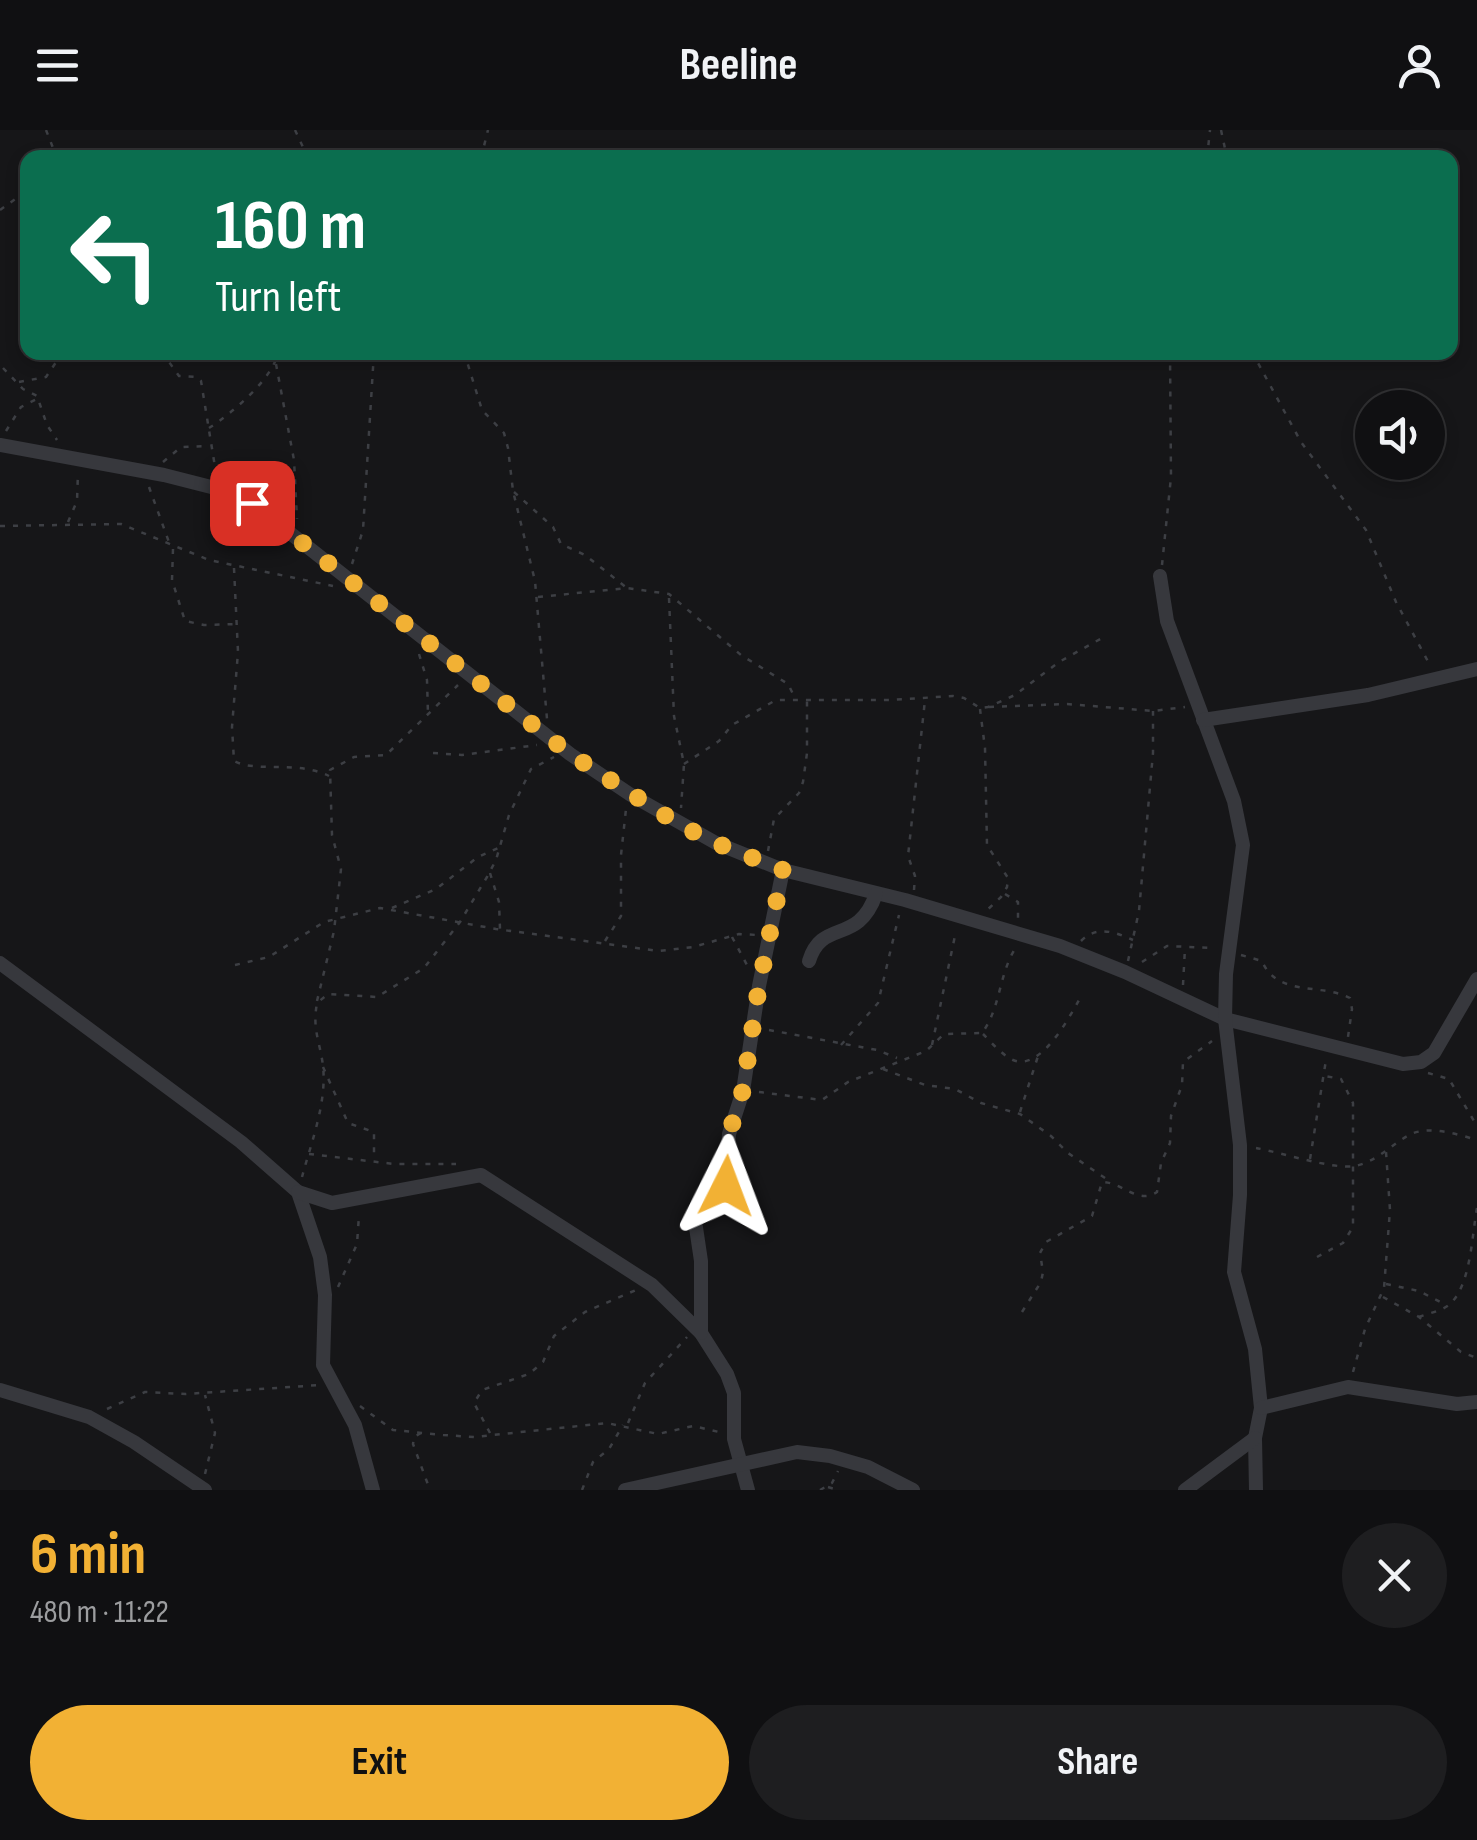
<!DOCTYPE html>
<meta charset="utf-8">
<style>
:root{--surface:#101012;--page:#1e1e20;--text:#f1f3f6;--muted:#9c9d9f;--line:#303032;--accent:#f2b134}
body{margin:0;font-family:"Sofia Sans Condensed",sans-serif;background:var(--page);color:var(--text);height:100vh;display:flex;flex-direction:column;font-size:38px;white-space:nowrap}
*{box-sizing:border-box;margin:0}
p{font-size:32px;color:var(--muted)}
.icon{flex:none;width:55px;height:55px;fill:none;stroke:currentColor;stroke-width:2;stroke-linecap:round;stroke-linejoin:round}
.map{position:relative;height:1360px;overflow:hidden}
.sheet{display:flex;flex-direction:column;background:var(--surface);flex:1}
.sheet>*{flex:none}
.guide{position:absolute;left:20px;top:20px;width:1438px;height:210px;border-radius:20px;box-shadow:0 5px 15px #0003,0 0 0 2px var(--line);background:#0b6e4f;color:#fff;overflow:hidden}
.tools{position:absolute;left:1355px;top:260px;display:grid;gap:20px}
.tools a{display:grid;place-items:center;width:90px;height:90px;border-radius:50%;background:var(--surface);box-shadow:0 5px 15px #0003,0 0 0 2px var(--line);font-size:50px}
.pin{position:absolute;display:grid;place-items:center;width:85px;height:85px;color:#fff;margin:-42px;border-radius:20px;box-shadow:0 5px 15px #0006}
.me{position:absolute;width:110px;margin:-55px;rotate:3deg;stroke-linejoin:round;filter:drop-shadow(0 0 8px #0008)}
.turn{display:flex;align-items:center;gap:35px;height:210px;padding:0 30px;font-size:45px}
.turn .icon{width:130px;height:130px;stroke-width:2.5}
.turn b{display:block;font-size:70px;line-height:85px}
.round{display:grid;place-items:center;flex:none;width:105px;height:105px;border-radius:52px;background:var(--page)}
.overview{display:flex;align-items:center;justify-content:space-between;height:170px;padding:0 30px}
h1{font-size:60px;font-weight:700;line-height:75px;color:var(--accent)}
.action{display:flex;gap:20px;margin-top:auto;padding:20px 30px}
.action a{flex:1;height:115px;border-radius:60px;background:var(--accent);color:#111;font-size:40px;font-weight:700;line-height:115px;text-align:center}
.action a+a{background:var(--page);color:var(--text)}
header{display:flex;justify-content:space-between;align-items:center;height:130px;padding:0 30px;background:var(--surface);font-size:45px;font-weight:700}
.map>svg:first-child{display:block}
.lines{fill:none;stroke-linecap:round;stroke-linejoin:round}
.path{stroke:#3d3f44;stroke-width:2.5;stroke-dasharray:5 8;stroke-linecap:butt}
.minor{stroke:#37383d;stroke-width:14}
.route{stroke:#f2b134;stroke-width:18;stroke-dasharray:0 32.4}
</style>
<header><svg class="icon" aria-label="menu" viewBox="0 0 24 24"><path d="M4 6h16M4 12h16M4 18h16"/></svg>Beeline<svg class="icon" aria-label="person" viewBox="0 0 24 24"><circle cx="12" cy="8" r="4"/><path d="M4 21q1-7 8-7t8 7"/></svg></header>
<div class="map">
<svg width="1477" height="1360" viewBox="0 0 1477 1360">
<rect width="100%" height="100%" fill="#161618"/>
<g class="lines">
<g class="path">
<path d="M46 0 57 28"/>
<path d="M295 0 308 28"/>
<path d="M1221 0 1227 28"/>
<path d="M481 28 488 0"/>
<path d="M1207 28 1210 0"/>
<path d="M0 80 28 60"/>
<path d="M162 222 179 246 196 247 201 251 216 343"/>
<path d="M464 222 482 280 504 303 508 318 513 361 535 451 547 589"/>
<path d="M1252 222 1301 312 1366 400 1396 472 1431 537"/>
<path d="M276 234 294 330 297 389"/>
<path d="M3 238 23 259 37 266 47 295 57 310"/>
<path d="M19 252 46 247 63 222"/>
<path d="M209 298C231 284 274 248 278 222"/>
<path d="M6 301 21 277 37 269"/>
<path d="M163 332 181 317 209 316"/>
<path d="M149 357 170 415"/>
<path d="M514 362 553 397 561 414 585 425 627 458"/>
<path d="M68 392 77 371 78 342"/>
<path d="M0 396 121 394 209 430 333 456"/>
<path d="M173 419 172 450 185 491 204 495 237 494"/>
<path d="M352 434 363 400 374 222"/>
<path d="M1162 435 1171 347 1170 222"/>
<path d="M234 438 238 522 232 597 234 631C256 643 297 630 329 646"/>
<path d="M538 467 627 458 669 464 741 525 788 554 795 568"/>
<path d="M669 468 674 586 684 634 681 678"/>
<path d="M419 524 427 550 428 585"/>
<path d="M989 577 1067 574 1153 581 1185 577"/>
<path d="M980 579 985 618 987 715 1008 748 1007 757 1001 767 986 781"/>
<path d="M433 623 462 625 537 615"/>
<path d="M684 634 719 611 732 595 776 570H891L953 566 964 568 980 578 988 577 1015 565 1059 532 1102 508"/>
<path d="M768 721 774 689 799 663 803 652 807 623V571"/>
<path d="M490 743 499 772 500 799"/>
<path d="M914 760 915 746 908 726 925 570"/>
<path d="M1005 764 1018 772V789"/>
<path d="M392 778 436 759 478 727 498 718"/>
<path d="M732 807 747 835"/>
<path d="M605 811 621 786V725L626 679"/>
<path d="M1081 811C1097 795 1115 802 1133 810"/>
<path d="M1241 825 1262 831C1277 867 1321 853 1350 868L1352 879 1348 907"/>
<path d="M1128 831 1139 781 1153 623V581"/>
<path d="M1142 832 1167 816 1214 818"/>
<path d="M235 835 269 827 324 792 380 778 496 799 659 821 693 817 739 804 757 805"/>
<path d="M1183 855 1185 818"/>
<path d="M317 871 334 801 341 739 332 705 330 640 354 627 386 625 458 555"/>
<path d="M769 900 877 920 897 928"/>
<path d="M983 904C991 912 1002 925 1013 930 1040 942 1069 888 1079 870"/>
<path d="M841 915 878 873 899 785"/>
<path d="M932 915 956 801"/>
<path d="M323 937 348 993 374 1002V1029"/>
<path d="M883 939 925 955 955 959 981 973 1020 984 1051 1006 1068 1023 1108 1050"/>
<path d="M1428 943 1449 949 1477 996"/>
<path d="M759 962 822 970 848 952 926 921 944 904 982 903C1001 878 999 841 1017 816"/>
<path d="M1020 982 1039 923"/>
<path d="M1256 1018C1279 1022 1334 1040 1355 1036 1376 1032 1391 1015 1409 1005 1428 995 1457 1004 1477 1010"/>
<path d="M309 1024 394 1034H456"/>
<path d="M1310 1029 1326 930"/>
<path d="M302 1047C311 1013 327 973 323 936 320 911 312 900 317 873L328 864 377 867 424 838 460 792 487 747 496 730 509 685 531 639 554 627"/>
<path d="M1317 1127 1343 1113 1353 1097V973L1341 949 1325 946"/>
<path d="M1386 1154 1419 1161 1444 1174"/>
<path d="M338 1157 357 1114 359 1085"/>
<path d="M1383 1167 1419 1187 1461 1222 1477 1228"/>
<path d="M1022 1182 1041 1152 1043 1142 1040 1123 1046 1112 1092 1086 1102 1052C1123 1052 1137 1075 1157 1062L1161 1033 1170 1013 1171 986 1182 955 1183 932 1212 911"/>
<path d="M1419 1187C1429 1183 1442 1181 1450 1174 1471 1155 1472 1104 1477 1078"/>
<path d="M1353 1242 1365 1199 1384 1158 1390 1080 1386 1022"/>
<path d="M360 1276 393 1300 443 1305 474 1307 607 1293 658 1304 693 1296 719 1302"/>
<path d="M107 1279 145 1262 186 1264 320 1255"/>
<path d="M628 1293 645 1253 687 1207"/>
<path d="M421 1303 414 1307 413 1314 430 1360"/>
<path d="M490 1303 474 1273 482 1260 529 1244 543 1232 554 1206 585 1182 636 1160"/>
<path d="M205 1344 215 1303 205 1265"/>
<path d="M828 1357 838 1360"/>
<path d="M582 1360 593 1332 609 1319 623 1295"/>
<path d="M820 1360 832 1353 838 1341"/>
</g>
<g class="minor">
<path d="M0 315 164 345 219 359 252 373 570 624 631 665 716 713 783 740 905 770 1060 816 1125 842 1225 889 1403 934 1421 932 1434 923 1477 849"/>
<path d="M1160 446 1167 491 1234 671 1243 715 1226 844 1225 889 1240 1015V1065L1234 1142 1255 1219 1261 1278 1255 1308 1256 1360"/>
<path d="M1203 590 1368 565 1477 539"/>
<path d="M809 831C822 788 858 816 876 764"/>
<path d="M0 833 241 1012 298 1062 320 1127 325 1165 323 1235 355 1295 373 1360"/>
<path d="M298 1062 332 1073 481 1045 652 1155 701 1203 727 1244 734 1263V1309L748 1360"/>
<path d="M701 1203V1131L694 1084 702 1069 720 1065 726 1056 729 1004 743 961 759 856 783 740"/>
<path d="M0 1260 89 1287 134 1312 205 1360"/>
<path d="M1261 1278 1348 1257 1457 1274 1477 1272"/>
<path d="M625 1360 797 1322 830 1326 868 1337 913 1360"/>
<path d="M1185 1360 1255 1308"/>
</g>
</g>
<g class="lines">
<path class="route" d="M252 373 570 624 680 695 716 713 783 740 759 856 743 960 729 1004 726 1056"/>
</g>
</svg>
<div class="tools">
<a><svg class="icon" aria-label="sound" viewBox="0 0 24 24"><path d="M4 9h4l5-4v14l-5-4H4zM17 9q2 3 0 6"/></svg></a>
</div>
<div class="pin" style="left:252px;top:373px;background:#d93025"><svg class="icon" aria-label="arrive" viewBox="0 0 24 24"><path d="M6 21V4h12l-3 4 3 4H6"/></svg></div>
<svg class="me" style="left:726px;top:1056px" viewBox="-20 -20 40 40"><path d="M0-17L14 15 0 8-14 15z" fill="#f2b134" stroke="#fff" stroke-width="4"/></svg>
<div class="guide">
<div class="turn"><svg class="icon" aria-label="left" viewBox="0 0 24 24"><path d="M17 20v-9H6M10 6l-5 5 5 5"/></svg><div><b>160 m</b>Turn left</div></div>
</div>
</div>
<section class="sheet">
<div class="overview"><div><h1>6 min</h1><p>480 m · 11:22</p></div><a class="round"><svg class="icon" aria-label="close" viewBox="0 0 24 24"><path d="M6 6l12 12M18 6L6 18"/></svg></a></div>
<div class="action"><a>Exit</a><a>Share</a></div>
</section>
